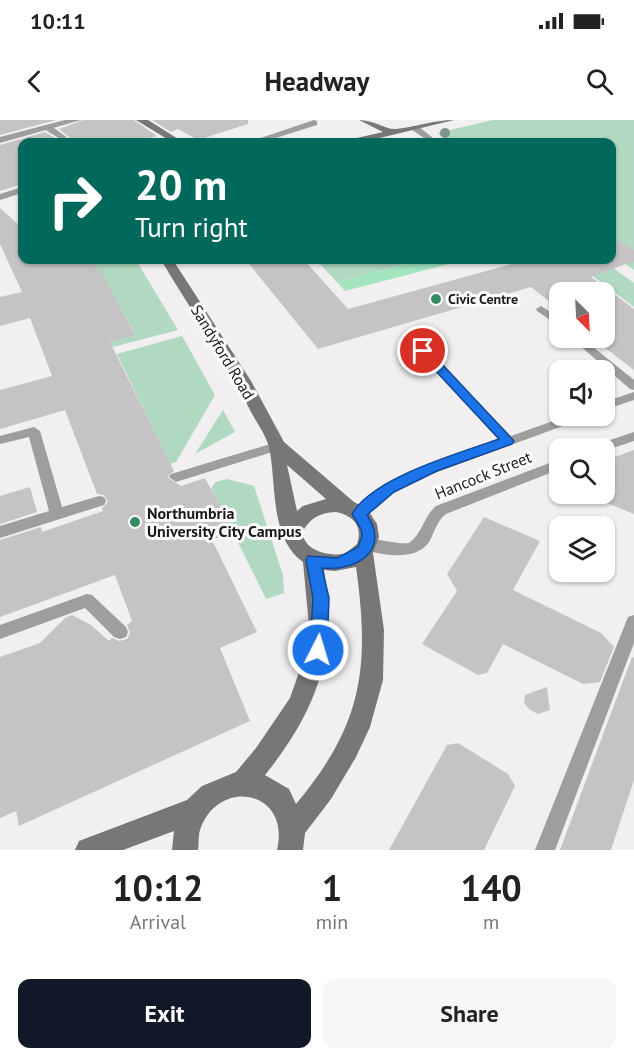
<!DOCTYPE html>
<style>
:root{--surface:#fff;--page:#f6f6f6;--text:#222;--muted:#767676;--accent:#111827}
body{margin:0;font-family:"PT Sans",sans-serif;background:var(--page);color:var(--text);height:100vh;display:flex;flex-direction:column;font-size:22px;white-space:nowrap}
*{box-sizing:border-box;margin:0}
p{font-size:20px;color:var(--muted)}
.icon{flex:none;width:33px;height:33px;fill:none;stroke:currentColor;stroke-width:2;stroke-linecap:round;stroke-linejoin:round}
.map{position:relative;height:730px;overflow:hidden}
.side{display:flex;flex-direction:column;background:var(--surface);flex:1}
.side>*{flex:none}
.guide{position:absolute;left:18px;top:18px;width:598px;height:126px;border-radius:12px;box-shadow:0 2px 4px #0004;background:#00695c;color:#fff;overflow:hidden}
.needle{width:39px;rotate:156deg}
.buttons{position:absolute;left:549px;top:162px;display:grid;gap:12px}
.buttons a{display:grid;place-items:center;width:66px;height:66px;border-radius:12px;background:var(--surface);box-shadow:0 2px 4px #0004;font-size:30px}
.pin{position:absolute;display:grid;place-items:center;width:51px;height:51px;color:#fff;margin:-26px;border:3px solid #fff;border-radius:50%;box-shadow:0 2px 6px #0007}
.me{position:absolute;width:66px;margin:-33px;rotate:5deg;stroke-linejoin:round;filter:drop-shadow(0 0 4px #0008)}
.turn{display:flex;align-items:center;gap:21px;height:126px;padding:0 18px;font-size:27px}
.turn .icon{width:78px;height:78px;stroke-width:2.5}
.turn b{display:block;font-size:42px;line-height:51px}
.eta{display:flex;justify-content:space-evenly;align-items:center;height:102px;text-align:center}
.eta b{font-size:36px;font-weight:800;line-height:42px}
.action{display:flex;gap:12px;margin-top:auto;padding:12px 18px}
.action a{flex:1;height:69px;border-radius:12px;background:var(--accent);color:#fff;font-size:24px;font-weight:800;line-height:69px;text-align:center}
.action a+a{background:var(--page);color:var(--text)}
.status{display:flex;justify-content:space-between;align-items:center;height:42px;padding:0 30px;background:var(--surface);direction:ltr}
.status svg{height:16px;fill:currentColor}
header{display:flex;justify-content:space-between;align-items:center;height:78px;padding:0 18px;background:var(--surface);font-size:27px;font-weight:800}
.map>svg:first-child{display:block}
.green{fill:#b1d8c1}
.water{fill:#a2e5bf}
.building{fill:#c6c3c5}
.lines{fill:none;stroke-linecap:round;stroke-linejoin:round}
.lane{fill:#9f9d9e;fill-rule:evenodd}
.street{fill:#9f9d9e;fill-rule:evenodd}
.secondary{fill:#787677;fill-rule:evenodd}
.tree{fill:#7b9588}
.route{fill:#1a73e8;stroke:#114b97;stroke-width:1.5}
.poi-dot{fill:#338c61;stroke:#fffcfe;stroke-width:2}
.labels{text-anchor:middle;stroke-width:6;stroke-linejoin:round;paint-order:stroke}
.far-poi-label{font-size:14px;font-weight:bold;fill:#1b1a1b;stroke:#fffcfe;text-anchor:start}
.street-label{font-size:16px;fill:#1b1a1b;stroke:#fffcfe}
.poi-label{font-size:16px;font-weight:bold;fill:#1b1a1b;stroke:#fffcfe;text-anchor:start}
</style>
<div class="status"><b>10:11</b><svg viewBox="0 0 49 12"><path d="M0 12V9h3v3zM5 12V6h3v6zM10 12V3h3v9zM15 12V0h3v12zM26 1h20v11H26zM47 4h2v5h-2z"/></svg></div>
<header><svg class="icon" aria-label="back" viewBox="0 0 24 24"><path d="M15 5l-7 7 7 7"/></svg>Headway<svg class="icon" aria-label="search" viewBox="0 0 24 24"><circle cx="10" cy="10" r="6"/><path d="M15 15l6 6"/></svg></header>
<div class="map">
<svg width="634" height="730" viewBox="0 0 634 730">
<rect width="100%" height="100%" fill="#f2eff1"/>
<g class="green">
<path d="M493 0H634V150L612 135V22H449L437 13Z"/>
<path d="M91 140H136L178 210 113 227 110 222 135 214 102 154 86 157 97 151Z"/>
<path d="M316 140H422L337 162Z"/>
<path d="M613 148 634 163V187L586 151Z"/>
<path d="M182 216 215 275 176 342 170 344 117 234Z"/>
<path d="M223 290 235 312 195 334Z"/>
<path d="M227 359 254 366 283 455 284 473 266 479 211 368 216 362Z"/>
</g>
<path class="water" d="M422 140H464L345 171 337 162Z"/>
<g class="building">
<path d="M0 0H56L0 15Z"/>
<path d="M83 0H134L157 16 134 22H75L59 9Z"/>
<path d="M152 0H248V4L198 20 178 9 171 12Z"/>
<path d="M45 12 62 22H22V64L0 71V25Z"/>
<path d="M0 88 22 108V140H92L98 151H101L135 215 110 222 174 351 167 357 181 366 205 358 234 411 212 420 257 512 220 528 250 601 19 706 16 691 0 698V537L40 523 65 498 72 495 91 505 109 521 112 518 119 521 127 519 130 513 127 505 132 501 115 455 0 497V420L41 407 42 412 103 391 102 388 108 382 104 375 97 374 65 290 0 309V270L52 256 30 198 0 206V177L22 172 0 124Z"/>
<path d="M612 117 634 130V141L591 157 634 189V250L604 227V172H560V190L531 167 318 229 246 140H304L348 189 526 140H612Z"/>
<path d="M634 330V394L604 382V341Z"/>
<path d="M30 367 37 392 0 404V376Z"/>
<path d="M484 397 540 421 513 470 601 513 614 527 600 562 583 564 503 524 487 553 478 555 422 524 457 471 447 454Z"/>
<path d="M632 537 634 538V660L611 730H560Z"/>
<path d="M547 567 550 590 538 594 530 590 524 583 525 575Z"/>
<path d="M458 623 508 654 515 666 484 730H389L447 625Z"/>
</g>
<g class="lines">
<g class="lane">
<path d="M44 5H50L73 22H65L44 9Z"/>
<path d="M412 6H418L438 22H430L412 10Z"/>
<path d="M22 67V73L0 80V74Z"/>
<path d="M541 186 560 198V207L537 191 536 189Z"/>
<path d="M571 218H582L634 260V270L630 269Z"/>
<path d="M423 228 427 229 511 316 567 296H584L582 299 410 362 394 372 364 398H354L352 394 354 390 384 364 400 356 499 320 419 233 417 231Z"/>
<path d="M634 272V280L604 290V282Z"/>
<path d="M34 307 40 311 62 387 99 376 104 377 106 381 104 385 0 418V406L49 391 29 317 0 324V316Z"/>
<path d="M634 312V321L604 331V328H594L595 325Z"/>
<path d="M277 322 282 323 283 326 282 329 176 362 169 357 171 354Z"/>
<path d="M560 339V349L446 394C436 402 435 412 429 422 415 442 381 435 362 429L360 425 362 421C376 416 394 425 409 423 422 414 424 396 436 386Z"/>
<path d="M87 474 92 475 126 507 128 512 126 517 120 519 114 517 85 488 0 519V505Z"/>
<path d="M634 495V523L555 730H535L626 502 628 497Z"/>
</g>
<g class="street">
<path d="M65 0H81L0 23V17Z"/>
<path d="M314 0 317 1V5L263 22H249Z"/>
</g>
<g class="secondary">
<path d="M136 0H148L183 22H172Z"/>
<path d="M359 0C373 0 387 10 396 9 416 7 434 0 454 0L363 22H347L348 20 383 12Z"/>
<path d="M161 140H173L251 261 284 322 354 382 367 389 377 404 379 417 373 433 384 510 383 560 370 607 356 637 331 679 305 713 303 730H277C291 671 221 657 201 707 198 714 199 723 198 730H172L174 711 123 730H75L79 721 187 680 202 666 236 652 256 628 290 578 305 535 309 506 303 442C269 417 277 364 269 327 266 315 256 302 250 290 224 238 191 190 161 140ZM287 345 326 379 303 386 297 391ZM336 392C354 396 363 406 357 424L345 434C329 436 306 432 302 413 310 398 319 393 336 392ZM356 447C370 547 363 604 296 684L289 669 265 655C317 590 338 533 324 450L335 451Z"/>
</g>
</g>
<circle class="tree" cx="445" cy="13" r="5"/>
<path class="route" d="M419 228H427L514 321 512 324 437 351 394 372 367 395C391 430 356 452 322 448L329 478 327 530 324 536 318 538 312 536 310 530 313 478 306 440 308 436 337 438 358 427 362 416 361 409 352 394C373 357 460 333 499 319L419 233Z"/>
<g class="poi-dot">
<circle cx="436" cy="179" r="6"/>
<circle cx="135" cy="402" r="6"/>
</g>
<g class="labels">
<g class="far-poi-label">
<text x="448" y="184">Civic Centre</text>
</g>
<g class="street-label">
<text transform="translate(223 232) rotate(59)" y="6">Sandyford Road</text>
<text transform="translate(483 355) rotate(-22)" y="6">Hancock Street</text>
</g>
<g class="poi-label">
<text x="147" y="399">Northumbria<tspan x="147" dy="18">University City Campus</tspan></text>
</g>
</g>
</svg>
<div class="buttons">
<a><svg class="needle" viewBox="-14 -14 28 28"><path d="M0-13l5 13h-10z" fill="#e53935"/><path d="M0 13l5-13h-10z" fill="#767676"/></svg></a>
<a><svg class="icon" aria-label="sound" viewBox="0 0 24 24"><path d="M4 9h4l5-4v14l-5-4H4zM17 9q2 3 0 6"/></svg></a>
<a><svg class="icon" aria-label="search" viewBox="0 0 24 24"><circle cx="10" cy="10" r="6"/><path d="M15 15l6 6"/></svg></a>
<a><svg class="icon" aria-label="layers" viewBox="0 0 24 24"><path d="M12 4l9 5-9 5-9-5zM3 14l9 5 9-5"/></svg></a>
</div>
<div class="pin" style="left:423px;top:231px;background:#d93025"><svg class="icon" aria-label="arrive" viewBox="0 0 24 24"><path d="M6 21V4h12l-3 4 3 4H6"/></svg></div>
<svg class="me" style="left:318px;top:530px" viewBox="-20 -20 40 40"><circle r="17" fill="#1a73e8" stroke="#fff" stroke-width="3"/><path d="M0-11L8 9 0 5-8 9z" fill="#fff"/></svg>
<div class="guide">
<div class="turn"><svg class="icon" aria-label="right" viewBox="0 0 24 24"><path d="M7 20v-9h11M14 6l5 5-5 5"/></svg><div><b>20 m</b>Turn right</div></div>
</div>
</div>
<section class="side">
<div class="eta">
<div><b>10:12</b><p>Arrival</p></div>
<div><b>1</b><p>min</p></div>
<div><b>140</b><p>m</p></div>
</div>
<div class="action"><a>Exit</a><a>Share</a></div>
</section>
